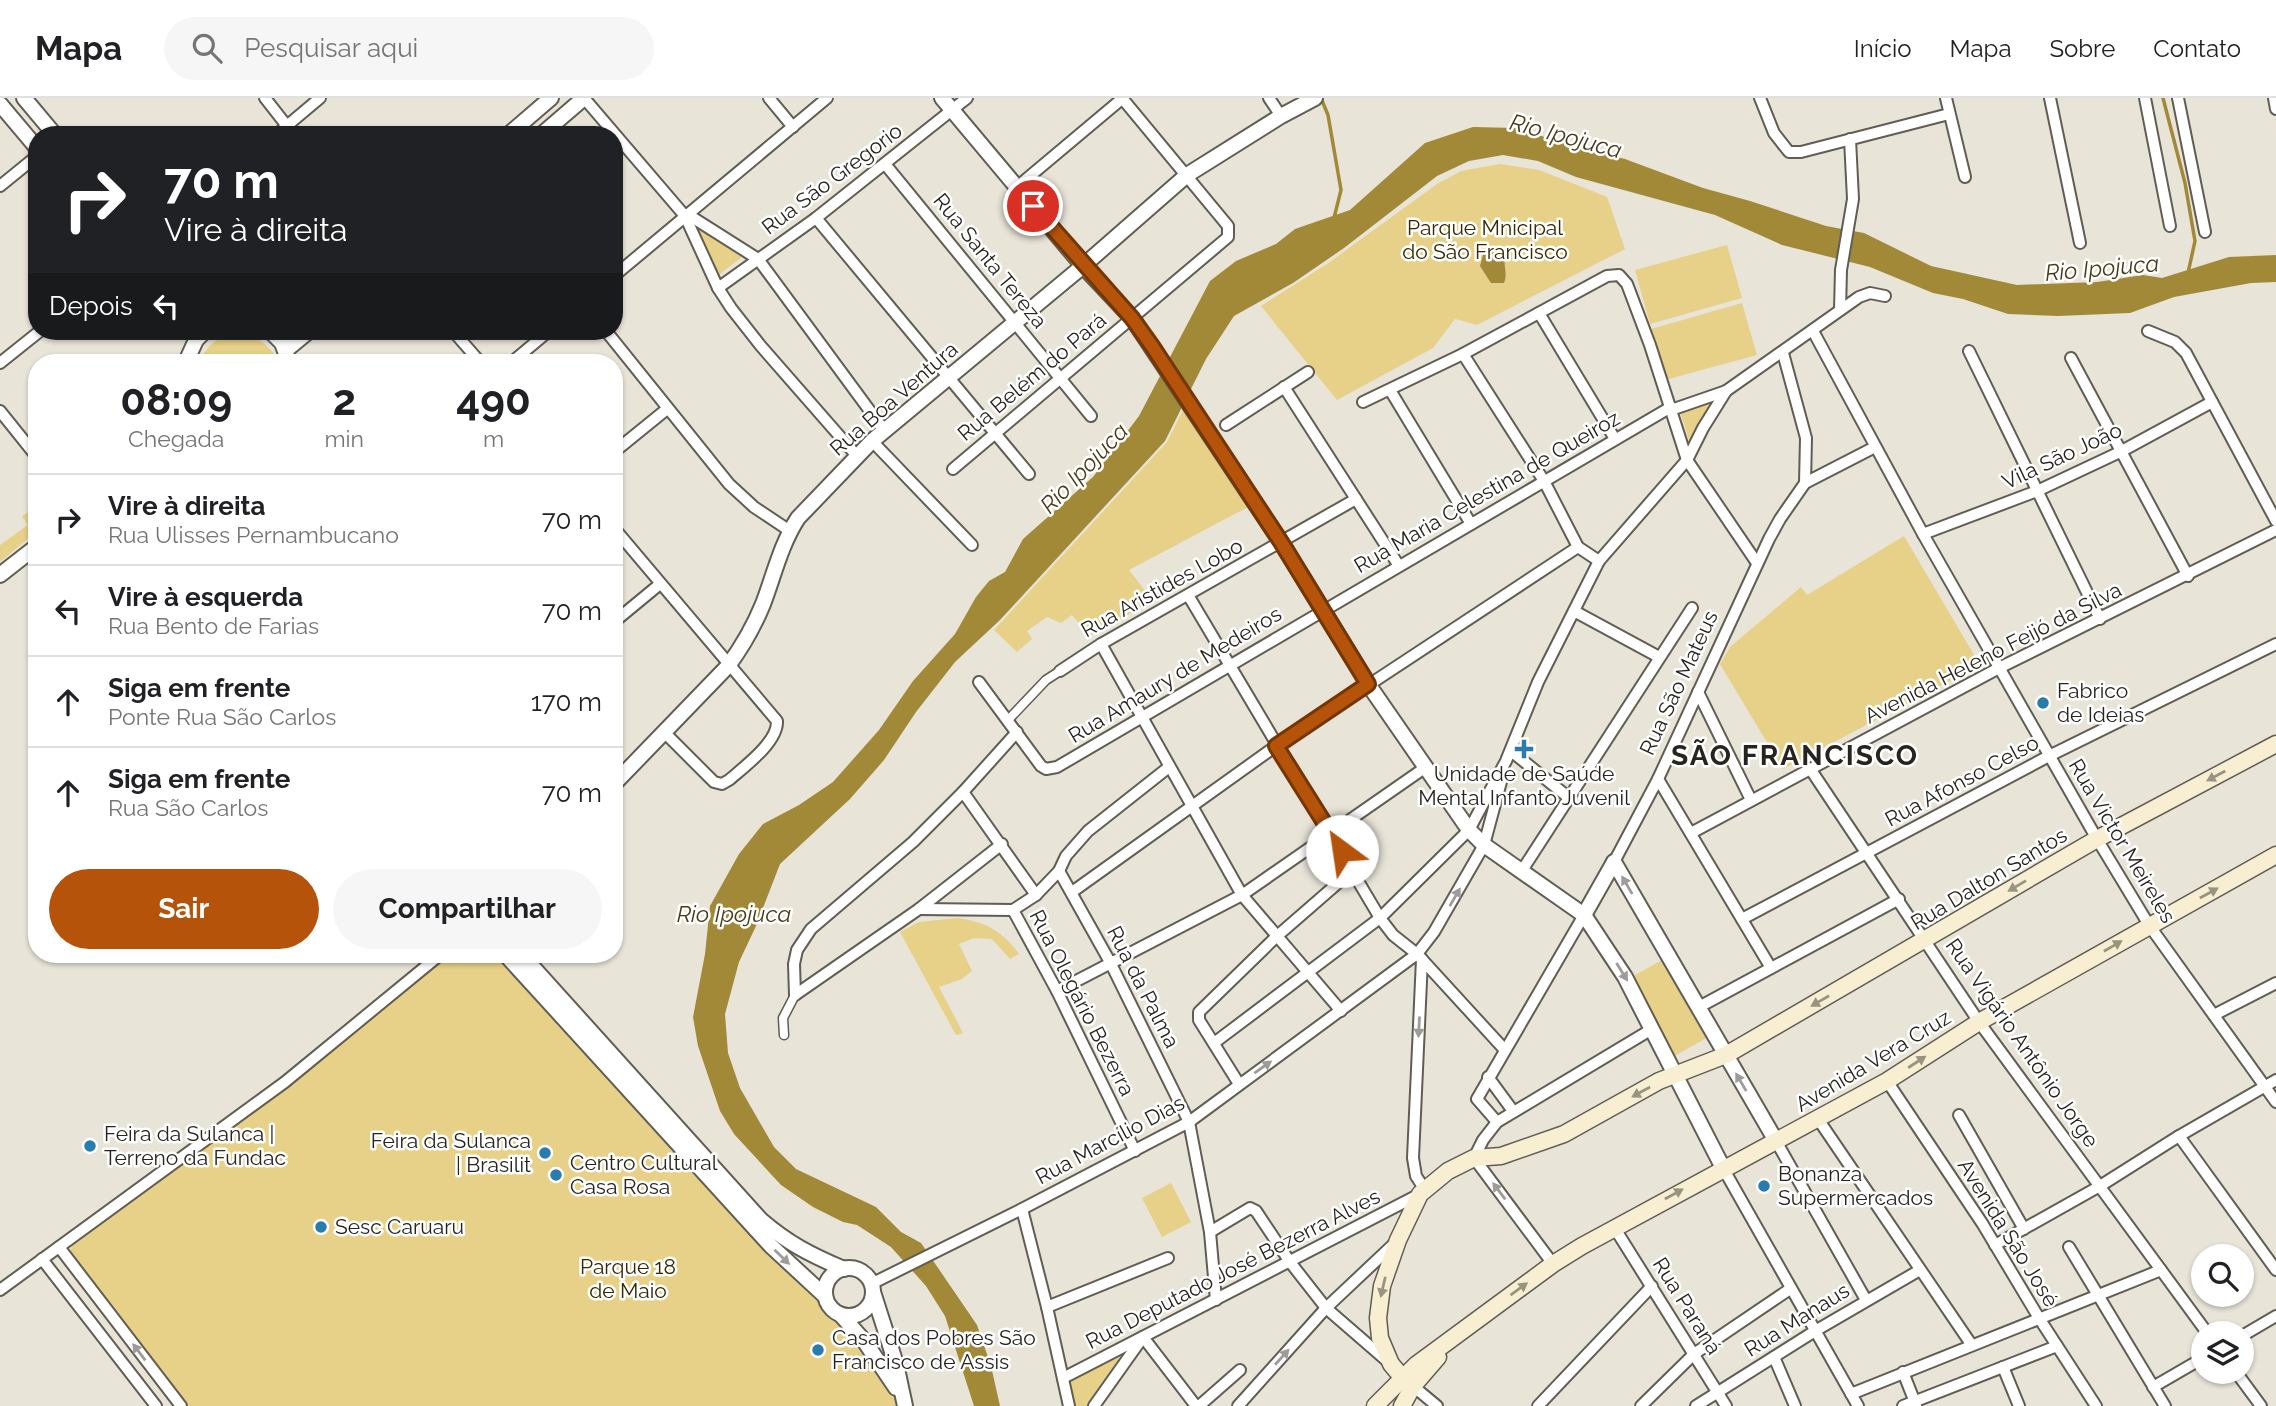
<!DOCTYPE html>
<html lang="pt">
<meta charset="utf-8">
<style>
:root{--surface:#fff;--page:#f6f6f6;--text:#202124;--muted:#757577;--line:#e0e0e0;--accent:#b45309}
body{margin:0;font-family:Raleway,sans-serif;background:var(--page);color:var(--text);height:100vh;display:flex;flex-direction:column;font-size:26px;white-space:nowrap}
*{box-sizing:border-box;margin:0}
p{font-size:23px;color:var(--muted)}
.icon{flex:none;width:38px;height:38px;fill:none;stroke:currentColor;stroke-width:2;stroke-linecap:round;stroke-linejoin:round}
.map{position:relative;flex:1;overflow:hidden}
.side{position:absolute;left:28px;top:256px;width:595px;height:609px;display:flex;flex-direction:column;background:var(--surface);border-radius:28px;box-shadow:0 2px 5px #0004}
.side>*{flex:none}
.hud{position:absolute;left:28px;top:28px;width:595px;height:214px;border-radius:28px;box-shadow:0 2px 5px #0004;background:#202124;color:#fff;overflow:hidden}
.tools{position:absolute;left:2191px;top:1146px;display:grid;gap:14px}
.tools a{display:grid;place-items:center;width:63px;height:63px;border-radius:50%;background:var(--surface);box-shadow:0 2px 5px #0004;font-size:35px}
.pin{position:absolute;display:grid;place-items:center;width:60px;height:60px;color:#fff;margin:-30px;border:4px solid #fff;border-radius:50%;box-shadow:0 2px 7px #0007}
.me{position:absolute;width:77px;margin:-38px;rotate:329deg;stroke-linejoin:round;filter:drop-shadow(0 0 5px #0008)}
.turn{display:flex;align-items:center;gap:24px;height:147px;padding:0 21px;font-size:32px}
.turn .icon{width:91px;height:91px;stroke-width:2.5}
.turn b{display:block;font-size:49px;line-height:60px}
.then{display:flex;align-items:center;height:66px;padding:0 21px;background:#0003;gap:14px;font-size:26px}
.eta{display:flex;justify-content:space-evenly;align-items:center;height:119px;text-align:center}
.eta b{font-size:42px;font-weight:700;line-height:49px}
.primary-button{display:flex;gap:14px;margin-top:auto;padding:14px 21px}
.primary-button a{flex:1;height:80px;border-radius:42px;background:var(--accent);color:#fff;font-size:28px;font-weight:700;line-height:80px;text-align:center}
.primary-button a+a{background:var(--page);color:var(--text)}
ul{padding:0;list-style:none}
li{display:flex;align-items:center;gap:21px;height:91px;padding:0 21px;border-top:2px solid var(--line)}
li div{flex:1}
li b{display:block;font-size:26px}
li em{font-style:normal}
header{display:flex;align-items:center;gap:42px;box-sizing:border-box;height:98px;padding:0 35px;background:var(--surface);border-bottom:2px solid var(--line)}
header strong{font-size:33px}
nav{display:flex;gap:38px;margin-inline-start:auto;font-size:24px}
.search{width:490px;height:63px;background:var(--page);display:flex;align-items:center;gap:18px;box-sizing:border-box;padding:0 24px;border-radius:38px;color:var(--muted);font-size:26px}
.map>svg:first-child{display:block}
.green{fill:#e7d087}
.water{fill:#a18937}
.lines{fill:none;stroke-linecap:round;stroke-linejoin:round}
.stream{stroke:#a18937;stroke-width:3.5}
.pedestrian-casing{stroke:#615d53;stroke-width:11}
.minor-casing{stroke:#615d53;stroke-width:14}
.tertiary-casing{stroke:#615d53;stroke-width:18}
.secondary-casing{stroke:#615d53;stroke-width:19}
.pedestrian{stroke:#fff;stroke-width:8}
.minor{stroke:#fff;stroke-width:10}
.tertiary{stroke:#fff;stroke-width:14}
.secondary{stroke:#f8efd2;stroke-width:16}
.oneway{fill:#999481}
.oneway2{fill:#9d9c9a}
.route-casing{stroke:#753606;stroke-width:18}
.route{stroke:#b45309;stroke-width:12}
.poi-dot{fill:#297cac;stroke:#fff;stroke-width:2.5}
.labels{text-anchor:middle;stroke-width:5;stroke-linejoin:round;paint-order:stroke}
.street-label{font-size:21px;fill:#25241f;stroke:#fff}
.park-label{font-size:21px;fill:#332904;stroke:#fff}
.poi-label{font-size:21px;fill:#25241f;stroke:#fff;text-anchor:start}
.water-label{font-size:23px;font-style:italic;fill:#473c19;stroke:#fff}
.district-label{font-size:28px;font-weight:bold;letter-spacing:2px;fill:#25241f;stroke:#fff}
</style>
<header>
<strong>Mapa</strong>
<div class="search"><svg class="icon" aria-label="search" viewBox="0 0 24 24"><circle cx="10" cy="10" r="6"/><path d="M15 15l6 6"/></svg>Pesquisar aqui</div>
<nav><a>Início</a><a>Mapa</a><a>Sobre</a><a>Contato</a></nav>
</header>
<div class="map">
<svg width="2276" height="1308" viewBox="0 0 2276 1308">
<rect width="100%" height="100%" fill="#e8e4d8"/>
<g class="green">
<path d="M1500 66 1539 72 1607 99 1625 151 1477 227 1455 221 1433 250 1337 302 1261 208 1327 166 1437 86 1461 73Z"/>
<path d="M684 120 742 159 712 182Z"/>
<path d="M1727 147 1742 200 1650 226 1635 172Z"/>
<path d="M1742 205 1757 257 1665 282 1651 231Z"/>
<path d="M243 234C259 241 271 247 278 264H199C209 244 221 236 243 234Z"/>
<path d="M1718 301 1692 351 1679 311Z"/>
<path d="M1185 308 1248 409 1129 472 1153 503 1090 538 1072 517 1061 525 1047 519 1027 533 1032 541 1017 554 994 532 1167 344Z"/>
<path d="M29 414 37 419V433L0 464V447L28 427 22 418Z"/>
<path d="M1904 438 1980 567 1783 671 1720 566 1730 549 1801 489 1807 497Z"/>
<path d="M958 820C985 824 1003 833 1019 856L1010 861 992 841 974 840 959 846 972 873 962 881 939 889 963 935 956 937 900 834 919 824Z"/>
<path d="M452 856H501L849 1234 886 1282 899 1308H181L70 1154 72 1148C201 1054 328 957 452 856Z"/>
<path d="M1666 860 1710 938 1671 960 1628 881Z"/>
<path d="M1171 1085 1191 1124 1162 1139 1142 1100Z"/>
<path d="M1130 1255 1104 1285 1090 1308H1074L1068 1282Z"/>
</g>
<g class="water">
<path d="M1473 29 1516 30 1570 47 1625 61 1703 90 1750 103 1826 128 1864 135 1931 168 2017 187 2097 184 2143 177 2162 180 2229 159 2276 157V184L2251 185 2174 199 2130 215 2058 218 2008 216 1963 201 1933 195 1870 169 1782 147 1715 117 1576 79 1538 63 1503 57 1469 63 1437 78 1344 150 1293 185 1234 218 1206 261 1165 343 1000 522 955 564 916 614 884 662 850 701 780 766 756 828 739 864 725 916 728 955 740 990 774 1049 796 1071 876 1109 901 1134 921 1145 977 1227 991 1268 1000 1308H974L945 1218 926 1188 891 1149 857 1127 843 1124 813 1109 781 1087 734 1036 720 1013 698 948 693 919 705 856 710 808 739 756 763 726 799 707 833 684 879 632 913 583 955 536 976 499 989 483 1005 474 1023 441 1093 379 1139 318 1210 183 1236 163 1276 146 1295 131 1350 112 1425 45Z"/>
<path d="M1497 151 1505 157C1503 168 1508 175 1504 185H1491L1480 168 1483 157Z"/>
</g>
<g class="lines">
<g class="stream">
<path d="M1321 0 1328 17 1341 92 1334 120"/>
<path d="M2163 0 2185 85 2195 143 2188 175"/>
</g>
<defs>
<g id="pedestrian">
<path d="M1008 622 1046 582 1060 573"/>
<path d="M784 937 783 920 795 897"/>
</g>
<g id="minor">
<path d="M265 0 294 37"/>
<path d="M584 0 685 118 718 190 731 210 760 247 857 358"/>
<path d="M769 0 793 29"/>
<path d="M1269 0 1281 18"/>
<path d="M1760 0 1774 35 1789 54H1801L1949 16"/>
<path d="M1946 0 1965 79"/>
<path d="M2050 0 2080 145"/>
<path d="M2145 0 2170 128"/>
<path d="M2178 0 2205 134"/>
<path d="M2274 0 2276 11"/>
<path d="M276 37 320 0"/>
<path d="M885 66 1091 318"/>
<path d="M0 88 37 58"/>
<path d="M1017 89 1123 0"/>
<path d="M687 116 758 161 884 332"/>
<path d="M816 120 1029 376"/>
<path d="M614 178 827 0"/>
<path d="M718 190 816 120 967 0"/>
<path d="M1840 212 1841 172 1853 101 1850 41"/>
<path d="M1539 215 1615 341"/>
<path d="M453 233 480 264"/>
<path d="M606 233 729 386 754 409 790 433"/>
<path d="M1813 233 1923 436 2097 741 2149 827 2276 1004"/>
<path d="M2148 233 2175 244 2186 255 2276 423"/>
<path d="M1969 253 2100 521"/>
<path d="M1463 256 1544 383 1578 449 1599 463"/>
<path d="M2071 260 2188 478"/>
<path d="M512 264 549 233"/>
<path d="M0 265 40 233"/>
<path d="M1284 289 1399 468"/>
<path d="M1390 292 1471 426"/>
<path d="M1363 304 1463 256 1607 178 1619 177 1627 186 1650 247 1687 362 1757 465"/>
<path d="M1671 312 1726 293"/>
<path d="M0 313 37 359"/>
<path d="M1226 327 1308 274"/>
<path d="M872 343 972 447"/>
<path d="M614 354 667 311"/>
<path d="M953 371 1228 139V128L1122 0"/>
<path d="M1805 385 1875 349"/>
<path d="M614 430 777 623C778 644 744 669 729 682L722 686 714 684 665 635"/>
<path d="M1923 436 2037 393 2120 354 2212 304"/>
<path d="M1188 497 1380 820 1393 837 1417 856 1504 951"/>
<path d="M1574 513 1659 559"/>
<path d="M614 524 660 486"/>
<path d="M1101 546 1242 797 1341 913"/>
<path d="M1060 573 1101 546 1356 401"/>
<path d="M979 584 1041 668 1046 671 1057 669 1671 309"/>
<path d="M1698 594 1751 702"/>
<path d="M1511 653 1568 699"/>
<path d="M1811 672 1979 924 2208 1236"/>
<path d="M1658 681 1771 870"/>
<path d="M963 694 1036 797"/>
<path d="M1691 735 1999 570 2276 432"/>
<path d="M1614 764 1658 681 1769 441 1780 421 1805 385 1806 340 1783 255"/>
<path d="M1059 773 1110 864 1189 1024 1210 1134 1216 1202"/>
<path d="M1521 774 1692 510"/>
<path d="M1072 794 1276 648 1578 449"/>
<path d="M919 811 1013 812"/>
<path d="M1013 812 1057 893 1135 1053"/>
<path d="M1013 812 1036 797 1059 773 1066 758 1088 733 1169 669"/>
<path d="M1742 821 2049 658 2276 546"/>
<path d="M1422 861 1413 1060 1416 1078 1425 1092"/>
<path d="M1057 893 1242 797 1426 669"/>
<path d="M795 897 794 866 797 852 811 831 913 744 963 694 1017 634"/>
<path d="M795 897 919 811 1002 746"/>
<path d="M1699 909 1899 801"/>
<path d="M2214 917 2276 885"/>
<path d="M1214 945 1380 820 1469 732 1506 663 1538 584 1599 463 1687 362 1703 330 1726 293 1859 199 1870 195 1885 198"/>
<path d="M1488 979 1513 1013"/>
<path d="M1887 983 1982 1125 2039 1220 2096 1308"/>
<path d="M1239 986 1199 922V914L1276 839 1353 772"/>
<path d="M1959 1017 2024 1131"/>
<path d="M1818 1021 1971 1246"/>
<path d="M1497 1024 1477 1001 1584 817"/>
<path d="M2179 1038 2276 1172"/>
<path d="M1776 1043 1866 1202"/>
<path d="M1723 1070 1858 1308"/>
<path d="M1022 1111 1047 1209 1069 1308"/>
<path d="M1614 1129 1726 1308"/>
<path d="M1210 1134 1250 1110 1256 1113 1290 1164 1326 1210 1386 1262"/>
<path d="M1995 1147 2100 1088 2179 1038 2276 982"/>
<path d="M59 1149 181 1308"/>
<path d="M2069 1149 2165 1308"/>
<path d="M42 1161 156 1308"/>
<path d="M1553 1166 1474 1060 1483 1042 1497 1024 1652 931"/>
<path d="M871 1186 1022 1111 1189 1024 1417 856 1434 834 1484 747 1502 680"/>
<path d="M0 1192 285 984 441 856"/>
<path d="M1047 1209 1168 1160"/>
<path d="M2242 1238 2276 1218"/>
<path d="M1774 1259 1795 1308"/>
<path d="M2003 1269 2019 1308"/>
<path d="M1903 1274 1916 1307"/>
<path d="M2236 1274 2261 1308"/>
<path d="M1063 1280 1420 1096"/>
<path d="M1413 1288 1437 1308"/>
<path d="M2153 1289 2203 1260"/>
<path d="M1851 1296 2161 1172"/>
<path d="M1094 1308 1143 1239 1196 1308"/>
<path d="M1199 1308 1240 1272"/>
<path d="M1238 1308 1326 1210 1396 1144"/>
<path d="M1538 1308 1652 1188"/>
<path d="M1641 1308 1694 1256 1790 1191"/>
<path d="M1696 1308 1815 1233 1920 1172"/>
<path d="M1903 1308 2057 1248"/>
</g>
<g id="tertiary">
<path d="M24 0 55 37"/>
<path d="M942 0 1083 168 1132 220 1281 444 1368 586 1469 732 1484 747 1584 817 1625 879 1723 1070"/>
<path d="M0 6 37 50"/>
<path d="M508 37 551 0"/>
<path d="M541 37 584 0"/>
<path d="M270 233 282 245 289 264"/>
<path d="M286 252 309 233"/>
<path d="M186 264 196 242 205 233"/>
<path d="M0 477 37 448"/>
<path d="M614 686 728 568C742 549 754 528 763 506 774 477 781 446 798 420L872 343 1083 168 1187 77 1281 18 1315 0"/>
<path d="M1614 764 1776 1043"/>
<path d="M1584 817 1614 764"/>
<path d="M505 856 771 1148 825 1198"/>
<path d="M521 856 761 1122C789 1146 811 1157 844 1171"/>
<circle cx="849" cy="1194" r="24"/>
<path d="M873 1194 896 1266 905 1308"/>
<path d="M841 1217 865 1244 896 1290"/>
</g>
<g id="secondary">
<path d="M1402 1279 1391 1266 1380 1240 1378 1220 1382 1188 1398 1142 1420 1096 1448 1073 1474 1060 1501 1058 1564 1036 1659 983 1726 957 2097 741 2276 646"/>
<path d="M1375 1308 1416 1267 1553 1166 1582 1148 1887 983 1979 924 2276 757"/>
<path d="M1402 1308 1413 1288 1438 1259"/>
</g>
</defs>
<use href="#pedestrian" class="pedestrian-casing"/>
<use href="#minor" class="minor-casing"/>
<use href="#tertiary" class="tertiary-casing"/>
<use href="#secondary" class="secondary-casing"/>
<use href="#pedestrian" class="pedestrian"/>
<use href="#minor" class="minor"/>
<use href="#tertiary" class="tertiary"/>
<use href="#secondary" class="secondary"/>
</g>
<defs><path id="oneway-solid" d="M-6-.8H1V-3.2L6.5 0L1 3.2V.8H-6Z" transform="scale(1.75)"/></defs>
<g class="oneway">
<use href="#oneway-solid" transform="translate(2216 678) rotate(152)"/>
<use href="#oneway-solid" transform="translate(2017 788) rotate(149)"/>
<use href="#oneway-solid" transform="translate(2209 795) rotate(-29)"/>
<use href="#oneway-solid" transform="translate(2113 848) rotate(-30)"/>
<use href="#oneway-solid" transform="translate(1820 903) rotate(150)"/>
<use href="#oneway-solid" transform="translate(1917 964) rotate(-33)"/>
<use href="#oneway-solid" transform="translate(1641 994) rotate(151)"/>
<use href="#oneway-solid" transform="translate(1674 1096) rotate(-29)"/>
<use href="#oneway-solid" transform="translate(1383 1189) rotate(103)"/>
<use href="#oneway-solid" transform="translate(1519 1191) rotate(-36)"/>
</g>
<g class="oneway2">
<use href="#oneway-solid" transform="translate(1627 787) rotate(-120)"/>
<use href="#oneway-solid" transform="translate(1455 799) rotate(-60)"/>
<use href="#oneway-solid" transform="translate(1622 874) rotate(58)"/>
<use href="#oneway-solid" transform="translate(1419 929) rotate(93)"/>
<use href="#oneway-solid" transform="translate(1263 969) rotate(-35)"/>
<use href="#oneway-solid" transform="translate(1741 984) rotate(-120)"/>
<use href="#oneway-solid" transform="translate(1499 1093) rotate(-127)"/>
<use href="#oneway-solid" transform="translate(782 1159) rotate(44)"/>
<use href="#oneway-solid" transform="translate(139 1254) rotate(-127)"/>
<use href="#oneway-solid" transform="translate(1282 1259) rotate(-48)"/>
</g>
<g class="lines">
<defs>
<path id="route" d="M1033 108 1132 220 1152 248 1281 444 1368 586 1276 648 1342 753"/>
</defs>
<use href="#route" class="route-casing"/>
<use href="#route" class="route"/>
</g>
<g class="poi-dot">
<circle cx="2043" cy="605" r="7"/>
<path d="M1520.5 640.5h7v7h7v7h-7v7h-7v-7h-7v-7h7z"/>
<circle cx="90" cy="1048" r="7"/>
<circle cx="545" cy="1055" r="7"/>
<circle cx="556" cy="1077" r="7"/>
<circle cx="1764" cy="1088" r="7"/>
<circle cx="321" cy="1129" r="7"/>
<circle cx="818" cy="1252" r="7"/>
</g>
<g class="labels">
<g class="street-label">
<text transform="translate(832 81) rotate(-37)" y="7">Rua São Gregorio</text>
<text transform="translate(990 163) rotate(51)" y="7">Rua Santa Tereza</text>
<text transform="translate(1032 279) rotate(-40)" y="7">Rua Belém do Pará</text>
<text transform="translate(894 301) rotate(-41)" y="7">Rua Boa Ventura</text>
<text transform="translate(2062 358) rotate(-25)" y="7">Vila São João</text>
<text transform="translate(1487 394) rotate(-30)" y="7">Rua Maria Celestina de Queiroz</text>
<text transform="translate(1162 490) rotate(-29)" y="7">Rua Aristides Lobo</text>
<text transform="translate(1993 555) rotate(-27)" y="7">Avenida Heleno Feijó da Silva</text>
<text transform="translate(1175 577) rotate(-31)" y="7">Rua Amaury de Medeiros</text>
<text transform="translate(1679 585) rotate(-65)" y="7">Rua São Mateus</text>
<text transform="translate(1962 683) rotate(-28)" y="7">Rua Afonso Celso</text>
<text transform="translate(2122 743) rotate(59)" y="7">Rua Victor Meireles</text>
<text transform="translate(1989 781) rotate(-31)" y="7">Rua Dalton Santos</text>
<text transform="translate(1143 889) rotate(63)" y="7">Rua da Palma</text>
<text transform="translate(1082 905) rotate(63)" y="7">Rua Olegário Bezerra</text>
<text transform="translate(2022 945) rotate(55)" y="7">Rua Vigário Antônio Jorge</text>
<text transform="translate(1873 963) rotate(-31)" y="7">Avenida Vera Cruz</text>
<text transform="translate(1110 1042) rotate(-28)" y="7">Rua Marcílio Dias</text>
<text transform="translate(2008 1135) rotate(58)" y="7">Avenida São José</text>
<text transform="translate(1233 1171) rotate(-27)" y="7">Rua Deputado José Bezerra Alves</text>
<text transform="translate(1687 1208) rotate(58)" y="7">Rua Paraná</text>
<text transform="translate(1797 1222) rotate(-32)" y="7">Rua Manaus</text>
</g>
<g class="park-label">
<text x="1485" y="137">Parque Mnicipal<tspan x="1485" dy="24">do São Francisco</tspan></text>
<text x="628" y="1176">Parque 18<tspan x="628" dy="24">de Maio</tspan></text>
</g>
<g class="poi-label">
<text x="2057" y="600">Fabrico<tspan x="2057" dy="24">de Ideias</tspan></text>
<text x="1524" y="683" text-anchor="middle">Unidade de Saúde<tspan x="1524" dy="24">Mental Infanto Juvenil</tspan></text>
<text x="104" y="1043">Feira da Sulanca |<tspan x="104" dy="24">Terreno da Fundac</tspan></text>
<text x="531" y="1050" text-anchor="end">Feira da Sulanca<tspan x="531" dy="24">| Brasilit</tspan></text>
<text x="570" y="1072">Centro Cultural<tspan x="570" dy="24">Casa Rosa</tspan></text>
<text x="1778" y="1083">Bonanza<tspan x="1778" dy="24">Supermercados</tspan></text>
<text x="335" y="1136">Sesc Caruaru</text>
<text x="832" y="1247">Casa dos Pobres São<tspan x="832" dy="24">Francisco de Assis</tspan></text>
</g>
<g class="water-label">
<text transform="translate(1566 38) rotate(15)" y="8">Rio Ipojuca</text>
<text transform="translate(2102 170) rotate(-5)" y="8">Rio Ipojuca</text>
<text transform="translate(1084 370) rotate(-46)" y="8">Rio Ipojuca</text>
<text x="734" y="824">Rio Ipojuca</text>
</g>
<g class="district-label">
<text x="1795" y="667">SÃO FRANCISCO</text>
</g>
</g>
</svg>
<div class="tools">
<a><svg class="icon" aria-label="search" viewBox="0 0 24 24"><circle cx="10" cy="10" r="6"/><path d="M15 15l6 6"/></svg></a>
<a><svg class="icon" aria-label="layers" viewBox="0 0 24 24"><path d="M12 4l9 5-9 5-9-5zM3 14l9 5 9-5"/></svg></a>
</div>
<div class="pin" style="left:1033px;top:108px;background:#d93025"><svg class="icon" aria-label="arrive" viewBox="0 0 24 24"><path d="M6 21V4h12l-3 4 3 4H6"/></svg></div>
<svg class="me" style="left:1342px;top:753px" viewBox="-20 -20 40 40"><circle r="19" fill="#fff"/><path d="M0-13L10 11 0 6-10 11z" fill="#b45309"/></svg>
<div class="hud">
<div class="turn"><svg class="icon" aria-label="right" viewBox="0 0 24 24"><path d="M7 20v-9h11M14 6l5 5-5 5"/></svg><div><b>70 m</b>Vire à direita</div></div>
<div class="then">Depois<svg class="icon" aria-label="left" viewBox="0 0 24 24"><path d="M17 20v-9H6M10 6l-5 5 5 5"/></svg></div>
</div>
<section class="side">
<div class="eta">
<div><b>08:09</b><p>Chegada</p></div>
<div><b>2</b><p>min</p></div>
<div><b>490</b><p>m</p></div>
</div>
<ul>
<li><svg class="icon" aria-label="right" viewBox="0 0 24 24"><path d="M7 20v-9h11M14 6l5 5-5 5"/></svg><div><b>Vire à direita</b><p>Rua Ulisses Pernambucano</p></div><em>70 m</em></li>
<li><svg class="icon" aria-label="left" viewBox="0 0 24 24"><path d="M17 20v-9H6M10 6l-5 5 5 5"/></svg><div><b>Vire à esquerda</b><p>Rua Bento de Farias</p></div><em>70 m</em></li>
<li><svg class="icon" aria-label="ahead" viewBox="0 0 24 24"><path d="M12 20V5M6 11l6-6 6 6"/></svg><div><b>Siga em frente</b><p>Ponte Rua São Carlos</p></div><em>170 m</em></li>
<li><svg class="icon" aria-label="ahead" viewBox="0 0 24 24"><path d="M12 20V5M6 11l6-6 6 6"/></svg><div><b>Siga em frente</b><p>Rua São Carlos</p></div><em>70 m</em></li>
</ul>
<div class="primary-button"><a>Sair</a><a>Compartilhar</a></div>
</section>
</div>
